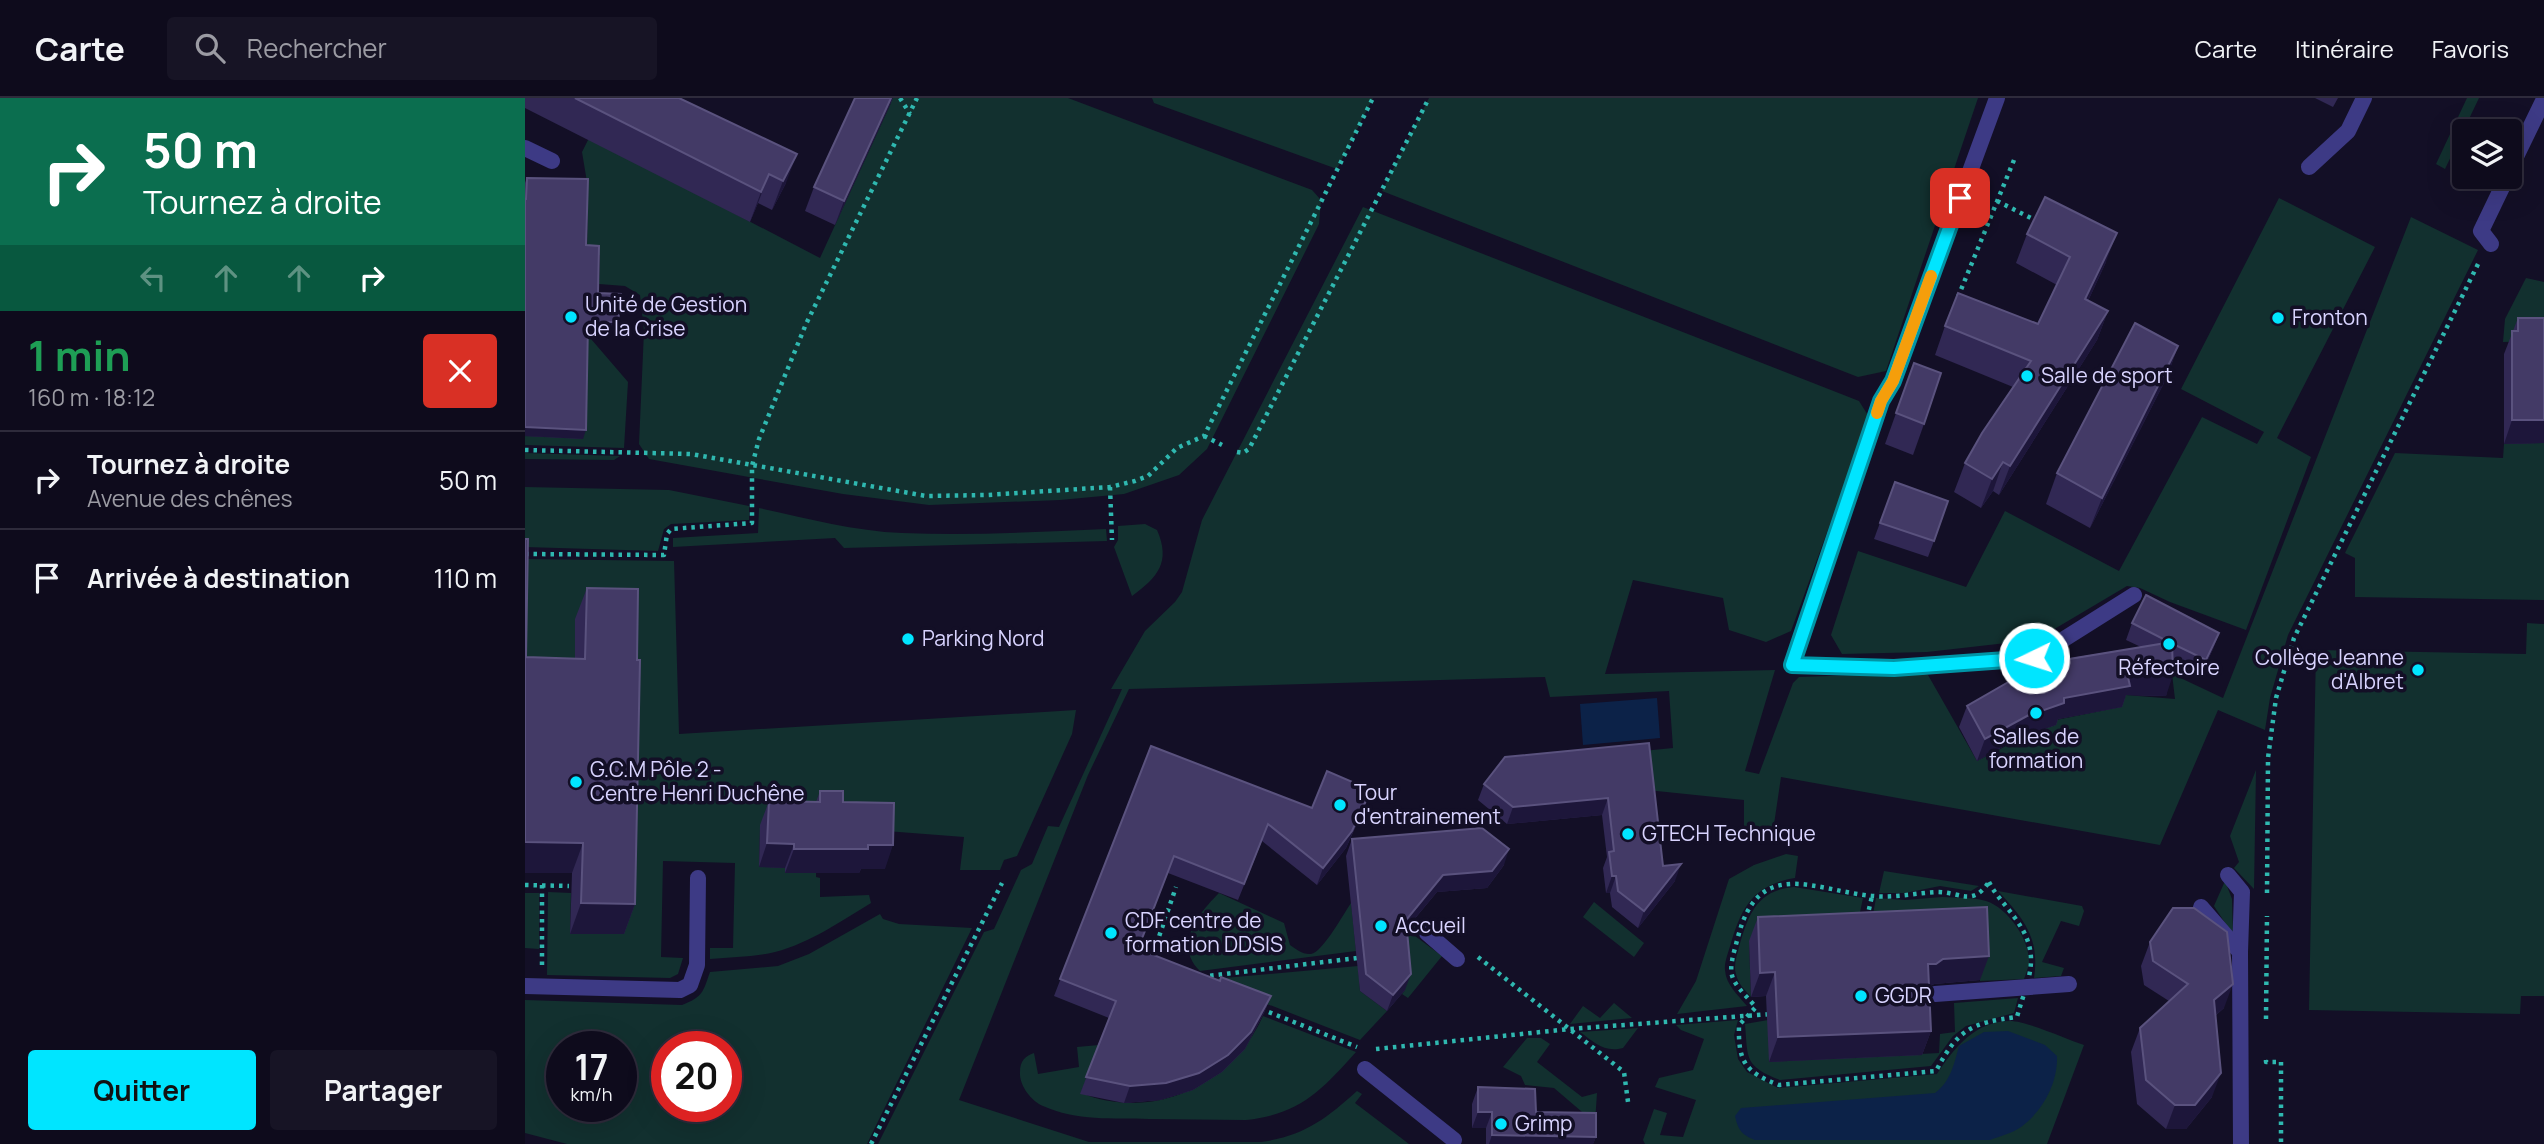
<!DOCTYPE html>
<html lang="fr">
<meta charset="utf-8">
<style>
:root{--surface:#0e0b1c;--page:#171425;--text:#f1f3f6;--muted:#9b9ba3;--line:#2e2b3b;--accent:#00e5ff}
body{margin:0;font-family:Manrope,sans-serif;background:var(--page);color:var(--text);height:100vh;display:flex;flex-direction:column;font-size:26px;white-space:nowrap}
*{box-sizing:border-box;margin:0}
p{font-size:23px;color:var(--muted)}
.icon{flex:none;width:38px;height:38px;fill:none;stroke:currentColor;stroke-width:2;stroke-linecap:round;stroke-linejoin:round}
.map{position:relative;flex:1;overflow:hidden}
.drawer{display:flex;flex-direction:column;background:var(--surface);width:525px}
.drawer>*{flex:none}
.hud{background:#0b6e4f;color:#fff;overflow:hidden}
.fabs{position:absolute;left:1927px;top:21px;display:grid;gap:14px}
.fabs a{display:grid;place-items:center;width:70px;height:70px;border-radius:7px;background:var(--surface);box-shadow:0 7px 28px #0002,0 0 0 2px var(--line);font-size:35px}
.speed{position:absolute;left:21px;top:933px;display:flex;gap:14px;font-size:35px;font-weight:700;text-align:center}
.speed>*{display:grid;place-content:center;width:91px;height:91px;border-radius:50%;background:var(--surface);box-shadow:0 7px 28px #0002,0 0 0 2px var(--line);line-height:1}
.speed small{font-size:18px;font-weight:400}
.speed .limit{border:10px solid #d22;background:#fff;color:#111}
.pin{position:absolute;display:grid;place-items:center;width:60px;height:60px;color:#fff;margin:-30px;border-radius:14px;box-shadow:0 4px 10px #0006}
.me{position:absolute;width:77px;margin:-38px;rotate:266deg;stroke-linejoin:round;filter:drop-shadow(0 0 5px #0008)}
.turn{display:flex;align-items:center;gap:24px;height:147px;padding:0 28px;font-size:32px}
.turn .icon{width:91px;height:91px;stroke-width:2.5}
.turn b{display:block;font-size:49px;line-height:60px}
.lanes{display:flex;align-items:center;height:66px;padding:0 28px;background:#0003;justify-content:center;gap:35px;direction:ltr}
.lanes .off{opacity:.35}
.round{display:grid;place-items:center;flex:none;width:74px;height:74px;border-radius:7px;background:var(--page)}
.head{display:flex;align-items:center;justify-content:space-between;height:119px;padding:0 28px}
h1{font-size:42px;font-weight:700;line-height:52px;color:#1e9e55}
.cta{display:flex;gap:14px;margin-top:auto;padding:14px 28px}
.cta a{flex:1;height:80px;border-radius:7px;background:var(--accent);color:#111;font-size:28px;font-weight:700;line-height:80px;text-align:center}
.cta a+a{background:var(--page);color:var(--text)}
ul{padding:0;list-style:none}
li{display:flex;align-items:center;gap:21px;height:98px;padding:0 28px;border-top:2px solid var(--line)}
li div{flex:1}
li b{display:block;font-size:26px}
li em{font-style:normal}
header{display:flex;align-items:center;gap:42px;box-sizing:border-box;height:98px;padding:0 35px;background:var(--surface);border-bottom:2px solid var(--line)}
header strong{font-size:33px}
nav{display:flex;gap:38px;margin-inline-start:auto;font-size:24px}
.search{width:490px;height:63px;background:var(--page);display:flex;align-items:center;gap:18px;box-sizing:border-box;padding:0 24px;border-radius:7px;color:var(--muted);font-size:26px}
main{display:flex;flex:1;min-height:0}
.map>svg:first-child{display:block}
.green{fill:#12302f;fill-rule:evenodd}
.water{fill:#0c2248}
.lines{fill:none;stroke-linecap:round;stroke-linejoin:round}
.path{stroke:#2fb8b0;stroke-width:4.5;stroke-dasharray:3.5 5;stroke-linecap:butt}
.service{stroke:#3d3a85;stroke-width:16}
.wall{fill:#312854}
.shaded-wall{fill:#1d163a}
.building{fill:#433a66;stroke:#5a527e;stroke-width:2}
.route-casing{stroke:#0095a6;stroke-width:18}
.route{stroke:#00e5ff;stroke-width:12}
.slow{stroke:#f59e0b;stroke-width:12}
.poi-dot{fill:#00e5ff;stroke:#130f26;stroke-width:2.5}
.labels{text-anchor:middle;stroke-width:7;stroke-linejoin:round;paint-order:stroke}
.poi-label{font-size:21px;fill:#d9d4ff;stroke:#130f26;text-anchor:start}
</style>
<header>
<strong>Carte</strong>
<div class="search"><svg class="icon" aria-label="search" viewBox="0 0 24 24"><circle cx="10" cy="10" r="6"/><path d="M15 15l6 6"/></svg>Rechercher</div>
<nav><a>Carte</a><a>Itinéraire</a><a>Favoris</a></nav>
</header>
<main>
<section class="drawer">
<div class="hud">
<div class="turn"><svg class="icon" aria-label="right" viewBox="0 0 24 24"><path d="M7 20v-9h11M14 6l5 5-5 5"/></svg><div><b>50 m</b>Tournez à droite</div></div>
<div class="lanes"><svg class="icon off" aria-label="left" viewBox="0 0 24 24"><path d="M17 20v-9H6M10 6l-5 5 5 5"/></svg><svg class="icon off" aria-label="ahead" viewBox="0 0 24 24"><path d="M12 20V5M6 11l6-6 6 6"/></svg><svg class="icon off" aria-label="ahead" viewBox="0 0 24 24"><path d="M12 20V5M6 11l6-6 6 6"/></svg><svg class="icon" aria-label="right" viewBox="0 0 24 24"><path d="M7 20v-9h11M14 6l5 5-5 5"/></svg></div>
</div>
<div class="head"><div><h1>1 min</h1><p>160 m · 18:12</p></div><a class="round" style="background:#d93025;color:#fff"><svg class="icon" aria-label="close" viewBox="0 0 24 24"><path d="M6 6l12 12M18 6L6 18"/></svg></a></div>
<ul>
<li><svg class="icon" aria-label="right" viewBox="0 0 24 24"><path d="M7 20v-9h11M14 6l5 5-5 5"/></svg><div><b>Tournez à droite</b><p>Avenue des chênes</p></div><em>50 m</em></li>
<li><svg class="icon" aria-label="arrive" viewBox="0 0 24 24"><path d="M6 21V4h12l-3 4 3 4H6"/></svg><div><b>Arrivée à destination</b></div><em>110 m</em></li>
</ul>
<div class="cta"><a>Quitter</a><a>Partager</a></div>
</section>
<div class="map">
<svg width="2019" height="1046" viewBox="0 0 2019 1046">
<rect width="100%" height="100%" fill="#130f26"/>
<g class="green">
<path d="M357 0H543L787 92 796 102 794 126 682 351 654 377 599 396 535 402 404 407 318 396 124 361 114 346 119 233 115 197 100 188 74 186 75 157 62 156 63 90 57 54 64 40 295 160 366 5Z"/>
<path d="M627 0H848L812 71 629 5Z"/>
<path d="M904 0H1453L1361 273 1333 279 857 93Z"/>
<path d="M1942 0H1954L1920 71 1911 66Z"/>
<path d="M1754 100 1850 149 1752 340 1786 359 1721 532 1645 504 1615 490 1602 488 1521 536 1499 543 1402 554 1317 556 1306 537 1333 453 1441 489 1480 413 1594 473 1677 319 1732 346 1739 334 1656 291Z"/>
<path d="M838 109 1334 303 1344 319 1266 533 1241 544 1204 532 1198 500 1108 482 1080 576 1250 572 1220 673 1234 676 1268 585 1274 579 1394 575 1403 577 1452 663 1531 622 1596 609 1601 597 1650 601 1647 576 1698 600 1886 119 1953 152 1763 537 1745 600 1740 632 1693 612 1635 747 1256 679 1248 733 1219 736V702L1122 692 1038 661 1148 650 1144 593 1025 599 1020 579 604 591 563 677 434 1002 564 1044H736C779 1038 801 1021 832 993L837 996 830 1005 884 1046H353L459 834 469 831 496 772 507 766 523 728 534 729 597 591H586L620 533 650 504 657 494 677 422Z"/>
<path d="M2001 180 2019 184V243L1978 244 1980 221Z"/>
<path d="M60 234 103 284 99 350 0 347V338L58 340Z"/>
<path d="M2019 345V502L1830 499V460L1820 455 1870 355 1978 360 1979 346Z"/>
<path d="M0 355 95 358 89 362 0 361Z"/>
<path d="M0 389 144 392 224 408V422L146 426 139 431 133 453 0 449Z"/>
<path d="M234 410C281 420 329 433 377 435 445 438 513 434 581 431L582 443 319 450 310 440 148 449V440L233 435Z"/>
<path d="M620 426 632 432C646 464 633 479 607 498L589 449 593 442V428Z"/>
<path d="M0 461 149 463 154 636 551 612 547 636 492 758 479 762 475 772H435L439 739 361 733 235 732 234 765 238 769 260 770V774L291 775V779L295 780V799L344 797 346 805C316 823 285 845 250 854 229 859 207 859 185 861V850H208L210 765 138 763 136 859 158 860 153 876 145 880 22 877 23 794 46 795 45 835 99 836 49 583 0 590Z"/>
<path d="M2002 525 2019 526V898H1996L1995 916 1784 912 1791 552 2001 556Z"/>
<path d="M1731 672 1729 791 1709 770 1714 764 1705 738Z"/>
<path d="M1261 756 1273 758 1270 780C1229 787 1217 808 1206 845 1204 853 1199 864 1200 872 1201 887 1213 897 1222 908L1152 916 1171 883 1204 781 1229 767Z"/>
<path d="M1359 773 1454 788 1446 793 1415 788 1380 795H1354Z"/>
<path d="M1700 783 1707 801 1708 837 1689 808Z"/>
<path d="M1269 789 1338 800 1330 838 1224 843 1226 899C1220 892 1213 886 1211 876 1208 868 1212 858 1214 849 1223 818 1231 792 1269 789Z"/>
<path d="M1473 793 1557 808 1559 813 1554 828 1536 823 1517 864 1539 870 1536 878 1509 880C1515 840 1499 821 1473 793Z"/>
<path d="M0 795H14V851L0 850Z"/>
<path d="M694 795 759 825 765 847C771 851 778 857 786 856 798 854 819 815 826 805L831 853 675 873C648 847 673 816 694 795Z"/>
<path d="M1417 799C1431 800 1448 799 1461 803 1483 810 1505 842 1504 865 1503 870 1501 876 1499 881L1455 883 1453 833 1344 838 1351 800 1380 802Z"/>
<path d="M1069 804 1119 845 1109 859 1058 819Z"/>
<path d="M355 816 358 821 374 826 447 830 342 1046H42L0 1035V902L157 907C178 899 178 894 185 874L253 868 284 856ZM37 948H96V1008H37ZM142 948H201V1008H142Z"/>
<path d="M889 822 893 827 890 838 917 858 883 900 877 896 880 892 879 833Z"/>
<path d="M833 868 835 893 862 913 835 942 688 885V881Z"/>
<path d="M1493 900 1489 915 1441 928 1428 938 1406 968 1255 982C1219 968 1223 961 1220 926L1243 922 1245 964 1414 955 1415 936 1430 934 1429 905Z"/>
<path d="M1089 905 1107 920 1045 926 1058 908 1075 920Z"/>
<path d="M738 918 831 954C796 993 775 1016 721 1022 688 1022 656 1021 624 1021 588 1020 551 1023 518 1008 506 1003 494 987 495 974 495 963 500 958 509 955L513 976 554 969 552 949 574 947 556 995C628 1024 707 987 738 918Z"/>
<path d="M1213 922 1209 937 1213 961 1222 974 1253 990 1412 976C1429 950 1450 923 1485 923 1502 923 1541 941 1559 947L1522 1046H1120L1118 1042 1129 1011 1142 1015 1135 1037 1158 1039 1171 1002 1130 989 1134 980 1168 972 1179 941 1156 932 1151 927Z"/>
<path d="M1113 930 1098 950C1079 955 1069 944 1055 934Z"/>
<path d="M1002 940H1016L1025 946 1012 964 1057 999 1072 995 1070 1025 1029 990 1000 987 996 978 978 969Z"/>
</g>
<g class="water">
<path d="M1132 600 1135 640 1058 647 1055 606Z"/>
<path d="M1483 933 1520 947 1532 958C1533 985 1518 1013 1496 1029 1488 1035 1475 1038 1465 1042H1230C1217 1037 1213 1032 1210 1018L1216 1010 1410 995C1426 983 1429 966 1434 948L1459 934Z"/>
</g>
<g class="lines">
<g class="path">
<path d="M375 0 385 16"/>
<path d="M1472 103 1512 123"/>
<path d="M1433 199 1489 62"/>
<path d="M679 338 697 347"/>
<path d="M0 352 166 356 401 398 462 397 585 389 610 383 623 378 652 350 679 338 848 0"/>
<path d="M712 354 718 355 724 351 904 0"/>
<path d="M585 389 587 442"/>
<path d="M0 456 139 457 142 436 146 431 227 425V368L234 341 281 226 392 0"/>
<path d="M1464 784C1471 798 1481 807 1490 820 1518 858 1503 879 1492 919 1446 925 1433 931 1411 973L1254 987C1220 974 1213 964 1214 927L1231 909C1202 878 1202 879 1213 839 1234 757 1290 793 1348 798 1370 800 1391 795 1412 794 1436 794 1447 809 1464 784Z"/>
<path d="M0 787 44 788"/>
<path d="M1742 795 1743 660 1751 600 1769 540 1954 164"/>
<path d="M1342 820 1347 798"/>
<path d="M953 859 1099 974 1103 1004"/>
<path d="M626 862 651 789"/>
<path d="M17 867V787"/>
<path d="M681 884 683 878 832 860"/>
<path d="M736 911 832 949"/>
<path d="M1741 921 1742 818"/>
<path d="M851 951 1045 931 1246 916"/>
<path d="M1741 962V964H1756V1046"/>
<path d="M346 1046 477 785"/>
</g>
<g class="service">
<path d="M1472 0 1368 283 1356 303 1267 567 1369 570 1509 560 1609 497"/>
<path d="M0 50 27 63"/>
<path d="M1784 69 1823 33 1839 0"/>
<path d="M1984 73 2019 1"/>
<path d="M1966 146 1956 133 1982 79"/>
<path d="M1703 777 1717 794 1715 854"/>
<path d="M1676 809 1715 854 1716 1046"/>
<path d="M902 835 932 861"/>
<path d="M0 888 155 892 165 887 172 867 173 780"/>
<path d="M1410 896 1544 886"/>
<path d="M840 971 929 1042"/>
</g>
</g>
<g class="wall">
<path d="M0 0H154L261 85 247 112 233 105 225 124 0 10Z"/>
<path d="M368 0 310 127 280 113 289 89Z"/>
<path d="M1790 0H1813L1808 9Z"/>
<path d="M2 80 61 147 73 195 90 233H63L58 341 0 338V85Z"/>
<path d="M1502 136 1581 164 1563 203 1583 213 1572 242 1474 397 1468 393 1456 410 1429 394 1440 365 1488 289 1410 257 1420 228 1513 226 1532 187 1491 165Z"/>
<path d="M1993 220 2019 345 1979 346V256Z"/>
<path d="M1653 248 1642 279 1565 430 1521 406 1532 375Z"/>
<path d="M1389 265 1399 326 1388 357 1360 346Z"/>
<path d="M1370 384 1409 443 1403 459 1349 441Z"/>
<path d="M62 490 112 562 110 806 99 836H45L47 775 1 559 50 561V521Z"/>
<path d="M1607 525 1694 535 1688 551 1675 579 1648 565 1641 598 1601 597 1597 609 1533 621 1531 627 1494 640 1452 663 1434 629 1442 608 1491 579 1495 568 1616 549 1601 542Z"/>
<path d="M1124 645 1138 768 1150 783 1113 830 1087 809 1085 795H1081L1078 770 1082 759 1077 717 982 726 953 702 959 686Z"/>
<path d="M626 648 787 710 840 708 821 750 792 787 737 743 713 802 643 775 613 851 695 883 746 898 739 915 720 951 697 974 668 992 635 1002 599 1005 555 996 584 920 529 898Z"/>
<path d="M295 693 318 704 360 771H336L334 775H260V770L234 769 235 727 244 703 291 704Z"/>
<path d="M827 741 979 767 962 790 912 794 882 830 880 892 862 913 835 893 821 758Z"/>
<path d="M1233 819 1455 882 1409 886 1404 889 1406 933 1397 957 1244 964 1241 898 1226 899 1224 843Z"/>
<path d="M1625 844 1699 910 1690 918 1687 999 1661 1031H1641L1612 1006 1606 954 1615 930 1644 903 1619 887 1616 868Z"/>
<path d="M953 989 1071 1039 1068 1046H961V1030H947V1006Z"/>
</g>
<g class="shaded-wall">
<path d="M366 0H368L310 127 319 103Z"/>
<path d="M272 56 261 85 247 112 258 83Z"/>
<path d="M244 76 233 105 225 124 236 94Z"/>
<path d="M1592 135 1581 164 1550 231 1560 201Z"/>
<path d="M1583 213 1572 242 1474 397 1485 368Z"/>
<path d="M63 224H93L90 233H60Z"/>
<path d="M1653 248 1642 279 1565 430 1577 400Z"/>
<path d="M1987 322H2019V345L1979 346Z"/>
<path d="M0 329 61 332 58 341 0 338Z"/>
<path d="M1478 364 1468 393 1456 410 1467 381Z"/>
<path d="M1694 535 1688 551 1675 579 1681 562Z"/>
<path d="M1602 575 1648 577 1641 598 1601 597 1597 609 1533 621 1531 627 1494 640 1452 663 1460 641 1502 618 1539 600Z"/>
<path d="M846 692 821 750 792 787 798 770Z"/>
<path d="M1083 700 1077 717 982 726 988 709Z"/>
<path d="M0 744 58 745 47 775H0Z"/>
<path d="M242 745 269 746 260 770 234 769Z"/>
<path d="M343 747H368L360 771H336L334 775H260L269 751Z"/>
<path d="M984 751 979 767 962 790 912 794 875 838 881 822 918 777Z"/>
<path d="M1156 766 1150 783 1113 830 1119 813Z"/>
<path d="M1087 778H1091L1085 795H1081Z"/>
<path d="M56 805 110 806 99 836H45Z"/>
<path d="M1464 858 1455 882 1409 886 1402 890 1403 866 1418 861Z"/>
<path d="M1250 874 1241 898 1226 899 1235 875Z"/>
<path d="M886 876 880 892 862 913 868 897Z"/>
<path d="M1708 886 1699 910 1680 926 1689 902Z"/>
<path d="M746 898 739 915 720 951 697 974 668 992 635 1002 599 1005 605 988Z"/>
<path d="M1406 933 1397 957 1244 964 1253 939Z"/>
<path d="M1696 975 1687 999 1661 1031H1641L1650 1007Z"/>
<path d="M953 1014H967L961 1030H947Z"/>
<path d="M967 1037 1071 1039 1068 1046H964Z"/>
</g>
<g class="building">
<path d="M50 0H154L272 56 258 83 244 76 236 94Z"/>
<path d="M330 0H366L319 103 289 89Z"/>
<path d="M2 80 63 81 61 147 74 148 73 195 96 196 93 224H63L61 332 0 329V101H1Z"/>
<path d="M1520 99 1592 135 1560 201 1583 213 1485 368 1478 364 1467 381 1440 365 1457 335 1506 263 1420 228 1433 195 1513 226 1545 159 1502 136Z"/>
<path d="M1993 220H2019V322H1987V233H1993Z"/>
<path d="M1610 225 1653 248 1577 400 1532 375Z"/>
<path d="M1389 265 1416 275 1399 326 1371 315Z"/>
<path d="M1370 384 1423 403 1409 443 1355 425Z"/>
<path d="M0 441H3L1 559 60 561 62 490 113 491 112 562H115L110 806 56 805 58 745 0 744Z"/>
<path d="M1621 497 1694 535 1681 562 1648 546 1647 544 1646 545 1607 525Z"/>
<path d="M1647 544 1648 577 1602 575 1605 588 1539 600V605L1502 618 1460 641 1442 608 1499 575 1495 568 1531 556 1532 563Z"/>
<path d="M1124 645 1138 768 1156 766 1119 813 1093 793 1091 778H1087L1084 754 1089 753 1083 700 988 709 959 686 980 659Z"/>
<path d="M626 648 787 710 802 673 846 692 827 733 798 770 743 726 719 786 649 758 613 851 695 883 696 879 746 898 726 934 703 957 674 975 641 985 605 988 561 979 591 903 535 881Z"/>
<path d="M295 693H318V704L369 705 368 747H343V751H269V746L242 745 244 703 295 704Z"/>
<path d="M957 730 984 751 967 773 918 777 881 822 886 876 868 897 841 876 827 741Z"/>
<path d="M1462 809 1464 858 1418 861 1411 866H1403L1406 933 1253 939 1250 874 1235 875 1233 819Z"/>
<path d="M1648 810H1669L1702 834 1708 886 1689 902 1696 975 1670 1007H1650L1621 982 1615 930 1663 886 1628 863 1625 844Z"/>
<path d="M953 989 1010 991 1011 1014 1071 1015V1039L967 1037V1014H953Z"/>
</g>
<g class="lines">
<defs>
<path id="route" d="M1435 100 1368 283 1356 303 1267 567 1369 570 1509 560"/>
</defs>
<use href="#route" class="route-casing"/>
<use href="#route" class="route"/>
<path class="slow" d="M1352 315 1356 303 1368 283 1406 178"/>
</g>
<g class="poi-dot">
<circle cx="46" cy="219" r="7"/>
<circle cx="1753" cy="220" r="7"/>
<circle cx="1502" cy="278" r="7"/>
<circle cx="383" cy="541" r="7"/>
<circle cx="1644" cy="546" r="7"/>
<circle cx="1893" cy="572" r="7"/>
<circle cx="1511" cy="615" r="7"/>
<circle cx="51" cy="684" r="7"/>
<circle cx="815" cy="707" r="7"/>
<circle cx="1103" cy="736" r="7"/>
<circle cx="856" cy="828" r="7"/>
<circle cx="586" cy="835" r="7"/>
<circle cx="1336" cy="898" r="7"/>
<circle cx="976" cy="1026" r="7"/>
</g>
<g class="labels">
<g class="poi-label">
<text x="60" y="214">Unité de Gestion<tspan x="60" dy="24">de la Crise</tspan></text>
<text x="1767" y="227">Fronton</text>
<text x="1516" y="285">Salle de sport</text>
<text x="397" y="548">Parking Nord</text>
<text x="1879" y="567" text-anchor="end">Collège Jeanne<tspan x="1879" dy="24">d'Albret</tspan></text>
<text x="1644" y="577" text-anchor="middle">Réfectoire</text>
<text x="1511" y="646" text-anchor="middle">Salles de<tspan x="1511" dy="24">formation</tspan></text>
<text x="65" y="679">G.C.M Pôle 2 -<tspan x="65" dy="24">Centre Henri Duchêne</tspan></text>
<text x="829" y="702">Tour<tspan x="829" dy="24">d'entrainement</tspan></text>
<text x="1117" y="743">GTECH Technique</text>
<text x="600" y="830">CDF centre de<tspan x="600" dy="24">formation DDSIS</tspan></text>
<text x="870" y="835">Accueil</text>
<text x="1350" y="905">GGDR</text>
<text x="990" y="1033">Grimp</text>
</g>
</g>
</svg>
<div class="fabs">
<a><svg class="icon" aria-label="layers" viewBox="0 0 24 24"><path d="M12 4l9 5-9 5-9-5zM3 14l9 5 9-5"/></svg></a>
</div>
<div class="speed"><div>17<small>km/h</small></div><div class="limit">20</div></div>
<div class="pin" style="left:1435px;top:100px;background:#d93025"><svg class="icon" aria-label="arrive" viewBox="0 0 24 24"><path d="M6 21V4h12l-3 4 3 4H6"/></svg></div>
<svg class="me" style="left:1509px;top:560px" viewBox="-20 -20 40 40"><circle r="17" fill="#00e5ff" stroke="#fff" stroke-width="3"/><path d="M0-11L8 9 0 5-8 9z" fill="#fff"/></svg>
</div>
</main>
